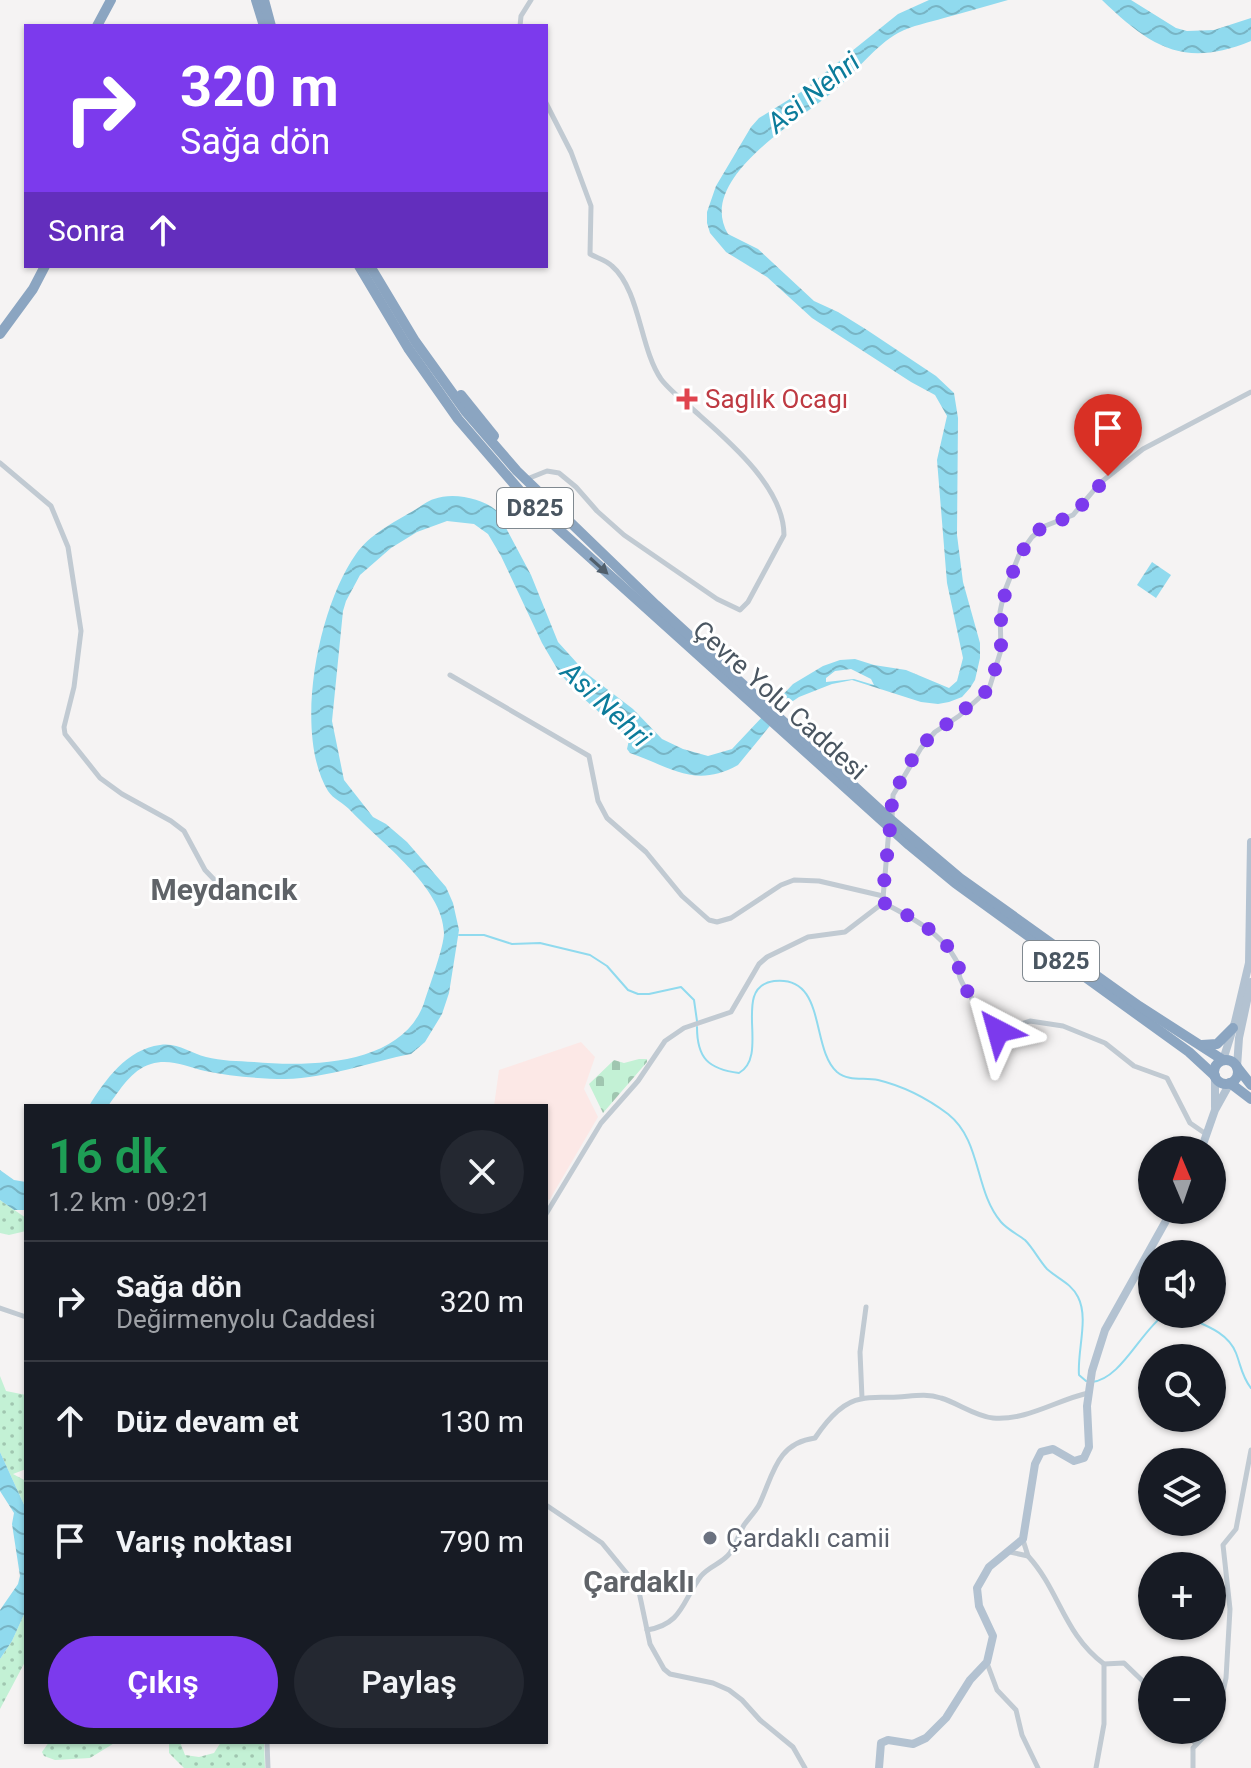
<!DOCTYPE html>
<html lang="tr">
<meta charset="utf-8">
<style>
:root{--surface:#171b24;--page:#242831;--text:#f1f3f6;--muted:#9ea1a6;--line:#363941;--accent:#7c3aed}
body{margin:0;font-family:Roboto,sans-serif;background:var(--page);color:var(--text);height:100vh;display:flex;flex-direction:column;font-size:30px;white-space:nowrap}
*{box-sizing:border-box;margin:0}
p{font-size:26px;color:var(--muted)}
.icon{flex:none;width:44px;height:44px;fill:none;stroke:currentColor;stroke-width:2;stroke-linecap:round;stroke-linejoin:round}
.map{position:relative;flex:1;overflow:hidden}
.details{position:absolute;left:24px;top:1104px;width:524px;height:640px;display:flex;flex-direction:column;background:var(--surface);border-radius:0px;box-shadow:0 2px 6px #0004}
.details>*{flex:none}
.top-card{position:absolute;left:24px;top:24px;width:524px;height:244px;border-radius:0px;box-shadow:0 2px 6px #0004;background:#7c3aed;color:#fff;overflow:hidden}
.needle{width:52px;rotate:358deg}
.tools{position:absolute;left:1138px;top:1136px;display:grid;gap:16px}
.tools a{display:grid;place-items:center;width:88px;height:88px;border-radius:50%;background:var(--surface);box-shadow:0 2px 6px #0004;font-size:40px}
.pin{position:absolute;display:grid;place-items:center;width:68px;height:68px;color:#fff;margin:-82px -34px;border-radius:50% 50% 50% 0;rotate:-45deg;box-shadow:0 0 8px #0007}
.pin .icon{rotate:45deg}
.me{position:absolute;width:88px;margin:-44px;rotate:321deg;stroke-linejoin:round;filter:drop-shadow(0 0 6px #0008)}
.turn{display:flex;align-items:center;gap:28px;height:168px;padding:0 24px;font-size:36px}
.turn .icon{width:104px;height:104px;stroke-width:2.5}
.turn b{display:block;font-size:56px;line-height:68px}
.then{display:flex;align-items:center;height:76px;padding:0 24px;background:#0003;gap:16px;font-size:30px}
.round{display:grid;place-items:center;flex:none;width:84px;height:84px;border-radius:42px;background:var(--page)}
.headline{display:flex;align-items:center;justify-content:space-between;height:136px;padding:0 24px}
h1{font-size:48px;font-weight:600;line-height:60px;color:#1e9e55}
.primary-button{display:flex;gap:16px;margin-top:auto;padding:16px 24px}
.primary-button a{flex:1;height:92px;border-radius:48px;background:var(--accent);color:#fff;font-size:32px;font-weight:600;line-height:92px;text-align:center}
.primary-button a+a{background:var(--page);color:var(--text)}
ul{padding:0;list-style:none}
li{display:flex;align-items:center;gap:24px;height:120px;padding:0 24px;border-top:2px solid var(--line)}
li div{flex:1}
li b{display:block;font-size:30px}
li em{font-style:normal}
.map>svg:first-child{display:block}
.medical{fill:#fce8e6}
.grass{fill:url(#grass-dots)}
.cemetery{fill:url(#cemetery-stones)}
.water{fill:url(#water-waves);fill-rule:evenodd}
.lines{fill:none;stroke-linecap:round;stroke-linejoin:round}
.stream{stroke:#90daee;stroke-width:2}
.minor{stroke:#c1cad2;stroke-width:5}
.major{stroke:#b3c2d1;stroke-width:8}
.highway{stroke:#8ba5c1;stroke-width:10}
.oneway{fill:#505e6b}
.route{stroke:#7c3aed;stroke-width:14;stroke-dasharray:0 25.2}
.health-dot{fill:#e0444e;stroke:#fff;stroke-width:3}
.worship-dot{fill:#6b7280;stroke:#fff;stroke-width:3}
.labels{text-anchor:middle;stroke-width:6;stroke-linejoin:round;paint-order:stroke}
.shield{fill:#fff;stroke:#808990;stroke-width:2}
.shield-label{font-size:24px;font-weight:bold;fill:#4a5661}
.health-label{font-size:26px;fill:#be3a42;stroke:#fff;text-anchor:start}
.street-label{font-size:26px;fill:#4a5661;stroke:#fff}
.worship-label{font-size:26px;fill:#5b616d;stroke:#fff;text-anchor:start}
.water-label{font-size:28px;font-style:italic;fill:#0c7c9b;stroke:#fff}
.quarter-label{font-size:30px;font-weight:bold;fill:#5f6368;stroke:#fff}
</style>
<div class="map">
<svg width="1251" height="1768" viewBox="0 0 1251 1768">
<defs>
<pattern id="grass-dots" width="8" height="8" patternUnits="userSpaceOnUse" patternTransform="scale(2)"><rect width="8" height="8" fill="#c3f1d5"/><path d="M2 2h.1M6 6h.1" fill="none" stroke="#a0c6b0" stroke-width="1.8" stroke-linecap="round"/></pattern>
<pattern id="cemetery-stones" width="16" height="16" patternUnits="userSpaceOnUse" patternTransform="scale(2)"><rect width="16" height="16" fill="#c3f1d5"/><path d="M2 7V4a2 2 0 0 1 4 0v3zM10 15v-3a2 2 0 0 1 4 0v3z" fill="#a0c6b0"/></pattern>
<pattern id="water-waves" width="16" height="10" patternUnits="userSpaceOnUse" patternTransform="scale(2)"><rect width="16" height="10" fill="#90daee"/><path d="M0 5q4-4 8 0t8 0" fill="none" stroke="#78b4c4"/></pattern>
</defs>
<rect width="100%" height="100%" fill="#f5f3f3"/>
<path class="medical" d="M581 1042 595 1057 584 1089 598 1117 550 1199 546 1201V1106H494L499 1070Z"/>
<g class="grass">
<path d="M0 1200 26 1218V1231L9 1235 0 1233Z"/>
<path d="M0 1376 6 1391 26 1395V1469L13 1474 26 1481V1509L0 1452Z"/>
<path d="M26 1610V1660L0 1709V1659L12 1641Z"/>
<path d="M49 1742H116L90 1758 55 1760 44 1756 42 1752Z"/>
<path d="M169 1742H180L185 1755 199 1757 214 1753 221 1742H264L265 1768H184L169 1753Z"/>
</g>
<path class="cemetery" d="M639 1059H647V1062L603 1113 589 1084 614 1060 624 1063Z"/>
<g class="water">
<path d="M929 0H1008C987 6 966 12 944 18 928 23 913 25 898 33 876 45 854 74 835 90 801 120 695 178 728 234L758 249 814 301 838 312 867 330 936 376 954 393 958 418 957 535 963 582 980 643V658L975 680 970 688 962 697 949 702 938 704 921 702 852 680 832 684 799 697 787 705 738 765C695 789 671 767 630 753L627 749 629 740 626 736 574 690 559 672 542 643 501 556 488 534 474 524 447 521 417 532 391 548 360 575 346 601 343 611 332 721 344 780 373 817 386 824 407 842 446 887 453 903 459 930 449 993 442 1014 425 1042 411 1054C369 1062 329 1078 285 1079 259 1079 230 1076 205 1071 187 1067 170 1058 151 1064 131 1070 120 1090 108 1106H89C105 1080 127 1049 160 1045 177 1042 190 1053 206 1057 221 1061 238 1061 254 1062 309 1067 402 1066 424 1003 429 987 444 947 444 933 443 887 380 842 351 811 344 803 333 799 328 791 293 733 318 607 356 554 369 535 394 522 413 511 420 507 427 501 434 499 453 492 482 498 497 511L531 575 558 642 586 673 633 709 662 739 683 749 708 756 732 749 793 684 823 666 840 660 855 659 874 665 906 670 949 688 957 681 963 658 947 583 937 460 947 416 935 395 911 382 812 318 767 277 726 252 710 233 707 223V212L716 186 751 127 759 118 801 92 898 14ZM851 669 871 679 874 685 854 679 826 682V678L835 671Z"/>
<path d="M1102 0H1131L1176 28 1187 31 1214 30 1251 18V41C1183 69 1150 46 1102 0Z"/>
<path d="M1152 562 1171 575 1156 598 1137 585Z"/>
<path d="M0 1170 14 1180 26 1182V1210H14L0 1200Z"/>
<path d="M0 1452 26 1509V1610L12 1641 0 1659V1610L18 1584 20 1576 12 1524 14 1513 0 1491Z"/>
</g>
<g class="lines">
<g class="stream">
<path d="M459 935H484L512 944 540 943 590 955 607 966 628 990 638 994H649L681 987 694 1000 697 1021"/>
<path d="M697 1027C697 1058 708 1069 739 1073 771 1055 730 987 774 981 827 975 810 1048 837 1072 849 1082 864 1077 878 1080 903 1086 928 1099 948 1114 982 1141 974 1190 1001 1222 1007 1229 1017 1234 1025 1240 1033 1248 1039 1260 1047 1269 1058 1279 1071 1283 1078 1297 1089 1318 1077 1351 1079 1375L1086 1381"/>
<path d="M1180 1314C1200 1324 1227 1330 1236 1353 1241 1366 1242 1377 1251 1388"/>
<path d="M1092 1382C1121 1379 1140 1332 1165 1314"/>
</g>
<g class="minor">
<path d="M520 26 521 16 531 0"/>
<path d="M0 463 51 506 68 547 81 631 74 687 64 727 65 734 100 778 122 794 171 821 184 831 205 870 226 892"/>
<path d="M527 479 547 471 559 473 576 487 597 511 624 535 717 599 740 610 748 602 784 535C784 488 730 442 697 413 685 402 670 391 661 379 640 349 640 290 612 266 606 260 597 258 590 254L591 206 571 152 546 103"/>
<path d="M450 675 589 756 598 801 607 818 646 852 682 896 709 920 717 922 731 918 781 885 794 880 819 881 883 896"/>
<path d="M892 820 893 795 921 748 935 732 959 716 989 689 1001 650 1000 612 1004 593 1019 555 1032 537 1045 526 1073 515 1100 483 1143 449 1251 392"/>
<path d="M882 902C909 916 941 932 956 960 959 965 958 971 960 978 968 997 984 1014 996 1030H1003L1030 1021 1063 1026 1105 1043 1134 1066 1167 1078 1190 1123 1206 1134"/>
<path d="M546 1214 601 1123 638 1081 665 1041 684 1028 731 1012 759 964 767 957 808 937 845 932 879 906 883 898 889 829"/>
<path d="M0 1308 26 1317"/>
<path d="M862 1398 860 1352 866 1307"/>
<path d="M546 1505 602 1543 638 1587 650 1644 664 1669 670 1674 713 1683 729 1690 742 1700 760 1720 793 1747 805 1768"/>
<path d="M1010 1552 1028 1556 1023 1540"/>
<path d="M1028 1556C1060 1591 1063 1633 1104 1664L1124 1663 1152 1690"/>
<path d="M647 1630C683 1624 682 1601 701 1576 709 1566 723 1563 730 1553 736 1544 739 1534 744 1525 749 1518 755 1512 759 1505 773 1476 776 1443 815 1438 825 1423 842 1402 861 1399 872 1396 886 1398 898 1397 913 1396 926 1393 941 1398 958 1403 975 1416 993 1418 1026 1421 1057 1400 1088 1393"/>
<path d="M987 1663 997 1690 1016 1710 1022 1735 1038 1768"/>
<path d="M1183 1730 1196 1744"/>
<path d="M267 1742 268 1768"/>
<path d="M1096 1768 1104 1724V1664"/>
<path d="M1193 1768V1748L1216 1724 1226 1678 1230 1609 1223 1545 1236 1529 1251 1450"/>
</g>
<g class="major">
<path d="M1223 1060 1235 1022 1249 963 1251 842"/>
<path d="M1237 1067 1239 1038 1251 982"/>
<path d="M1215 1076V1107"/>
<path d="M1201 1150 1215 1110 1230 1083"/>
<path d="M879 1768 881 1743 888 1740 913 1744 926 1738 946 1718 970 1680 987 1662 993 1636 979 1606 977 1588 989 1567 1023 1539 1035 1464 1041 1452 1053 1449 1074 1461 1084 1458 1089 1447 1087 1406 1092 1371 1105 1330 1172 1210"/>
</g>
<g class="highway">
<path d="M256 0 264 26"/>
<path d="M264 0 271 26"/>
<path d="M97 26 111 0"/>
<path d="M359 266 408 348 458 419 533 506 909 845 955 883 1189 1052 1215 1076"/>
<path d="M370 266 415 341 466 412 517 471 656 605 890 819 960 878 1139 1006 1223 1060"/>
<path d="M0 334 33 289 45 266"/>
<path d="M461 395 494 436"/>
<path d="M1202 1045 1217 1044 1233 1028"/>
<circle cx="1226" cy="1072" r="12"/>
<path d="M1237 1067 1251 1085"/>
<path d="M1230 1083 1251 1099"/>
</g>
</g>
<defs><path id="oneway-solid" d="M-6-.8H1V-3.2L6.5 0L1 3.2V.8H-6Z" transform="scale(2)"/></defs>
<use class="oneway" href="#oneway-solid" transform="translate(599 566) rotate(42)"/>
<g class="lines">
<path class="route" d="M998 1031C984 1019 969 996 961 979 958 973 960 966 957 961 943 932 909 916 882 902L890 828 893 814 891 800 909 764 925 742 989 689 1001 650V606L1019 555 1040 529 1073 515 1108 476"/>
</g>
<path class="health-dot" d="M683 387h8v8h8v8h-8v8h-8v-8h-8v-8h8z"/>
<circle class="worship-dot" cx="710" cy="1538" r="8"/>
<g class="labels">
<g class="shield">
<rect x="497" y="488" width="76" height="40" rx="6"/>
<rect x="1023" y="941" width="76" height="40" rx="6"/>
</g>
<g class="shield-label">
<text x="535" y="516">D825</text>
<text x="1061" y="969">D825</text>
</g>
<g class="health-label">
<text x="705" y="408">Saglık Ocagı</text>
</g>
<g class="street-label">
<text transform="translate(780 700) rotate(42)" y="9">Çevre Yolu Caddesi</text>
</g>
<g class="worship-label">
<text x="726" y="1547">Çardaklı camii</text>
</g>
<g class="water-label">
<text transform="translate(813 92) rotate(-39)" y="10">Asi Nehri</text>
<text transform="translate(606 704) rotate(43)" y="10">Asi Nehri</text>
</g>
<g class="quarter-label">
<text x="224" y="900">Meydancık</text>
<text x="639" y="1592">Çardaklı</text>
</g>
</g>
</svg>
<div class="tools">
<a><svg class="needle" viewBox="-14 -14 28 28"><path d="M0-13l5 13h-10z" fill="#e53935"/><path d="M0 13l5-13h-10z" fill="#9ea1a6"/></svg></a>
<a><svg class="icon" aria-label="sound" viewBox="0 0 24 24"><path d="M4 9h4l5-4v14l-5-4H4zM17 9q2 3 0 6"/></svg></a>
<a><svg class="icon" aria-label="search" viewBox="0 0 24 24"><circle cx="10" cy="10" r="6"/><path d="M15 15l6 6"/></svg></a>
<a><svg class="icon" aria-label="layers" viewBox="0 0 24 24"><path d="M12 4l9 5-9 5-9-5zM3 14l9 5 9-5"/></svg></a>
<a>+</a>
<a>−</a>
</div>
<div class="pin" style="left:1108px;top:476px;background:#d93025"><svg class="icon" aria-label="arrive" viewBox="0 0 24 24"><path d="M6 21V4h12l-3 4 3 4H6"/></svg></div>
<svg class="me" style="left:998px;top:1031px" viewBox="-20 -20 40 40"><path d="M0-17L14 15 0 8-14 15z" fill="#7c3aed" stroke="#fff" stroke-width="4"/></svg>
<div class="top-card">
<div class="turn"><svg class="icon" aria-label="right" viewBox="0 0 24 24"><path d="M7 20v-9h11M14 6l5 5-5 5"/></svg><div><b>320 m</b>Sağa dön</div></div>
<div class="then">Sonra<svg class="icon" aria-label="ahead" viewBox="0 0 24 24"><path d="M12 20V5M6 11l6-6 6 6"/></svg></div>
</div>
<section class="details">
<div class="headline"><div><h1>16 dk</h1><p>1.2 km · 09:21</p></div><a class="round"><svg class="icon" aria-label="close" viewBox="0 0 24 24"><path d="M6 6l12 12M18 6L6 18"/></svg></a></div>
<ul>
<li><svg class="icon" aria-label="right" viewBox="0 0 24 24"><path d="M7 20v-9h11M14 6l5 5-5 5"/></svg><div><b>Sağa dön</b><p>Değirmenyolu Caddesi</p></div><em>320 m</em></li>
<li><svg class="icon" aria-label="ahead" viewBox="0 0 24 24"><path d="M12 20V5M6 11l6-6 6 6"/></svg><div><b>Düz devam et</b></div><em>130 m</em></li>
<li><svg class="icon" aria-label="arrive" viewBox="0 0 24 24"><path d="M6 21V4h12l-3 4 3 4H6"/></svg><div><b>Varış noktası</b></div><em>790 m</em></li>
</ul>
<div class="primary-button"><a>Çıkış</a><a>Paylaş</a></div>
</section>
</div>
